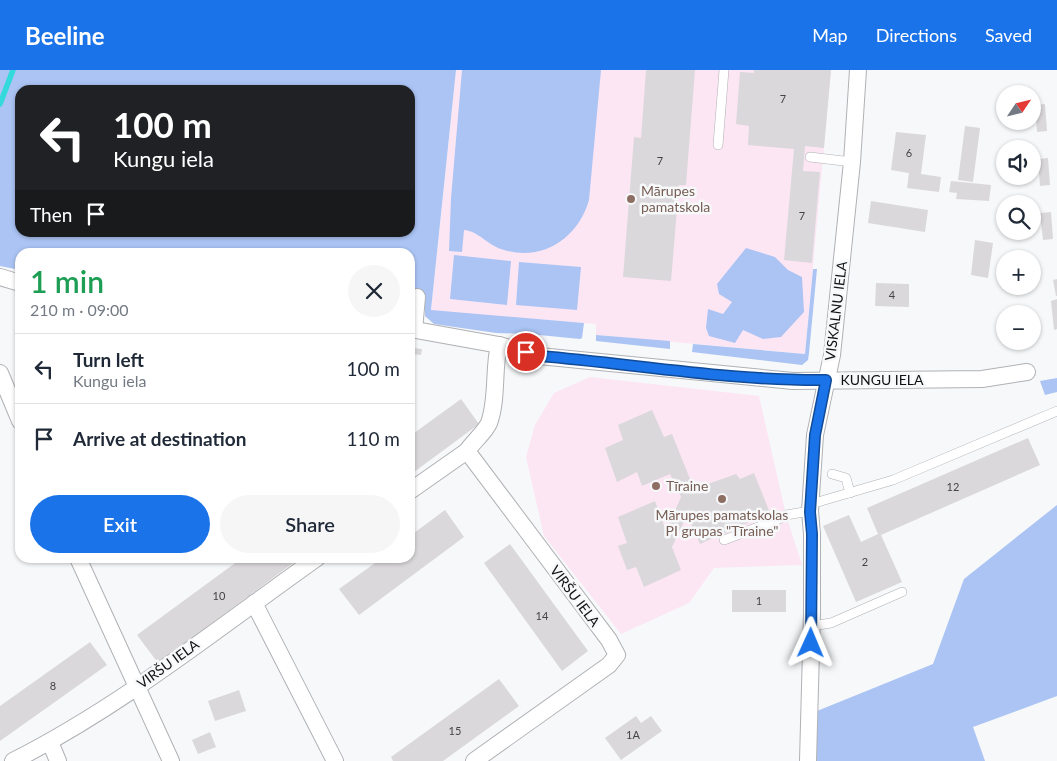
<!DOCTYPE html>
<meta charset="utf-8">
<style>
:root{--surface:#fff;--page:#f6f6f7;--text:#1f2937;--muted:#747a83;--line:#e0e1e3;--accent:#1a73e8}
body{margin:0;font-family:Lato,sans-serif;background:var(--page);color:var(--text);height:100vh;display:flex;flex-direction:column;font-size:19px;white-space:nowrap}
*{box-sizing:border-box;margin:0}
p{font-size:16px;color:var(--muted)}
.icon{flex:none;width:28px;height:28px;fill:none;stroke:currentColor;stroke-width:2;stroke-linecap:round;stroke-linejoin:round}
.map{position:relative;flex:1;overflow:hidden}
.drawer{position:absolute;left:15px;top:178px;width:400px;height:315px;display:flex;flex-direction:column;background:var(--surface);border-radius:15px;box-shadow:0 1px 4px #0004}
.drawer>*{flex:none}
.top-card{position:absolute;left:15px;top:15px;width:400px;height:152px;border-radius:15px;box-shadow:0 1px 4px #0004;background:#202124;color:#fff;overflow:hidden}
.needle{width:32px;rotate:55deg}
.controls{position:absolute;left:996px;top:15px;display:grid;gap:10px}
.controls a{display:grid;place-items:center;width:45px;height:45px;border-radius:50%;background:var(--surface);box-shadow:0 1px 4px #0004;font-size:25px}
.pin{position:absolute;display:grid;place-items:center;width:42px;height:42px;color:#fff;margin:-21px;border:2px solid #fff;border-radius:50%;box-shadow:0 1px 5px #0007}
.me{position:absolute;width:55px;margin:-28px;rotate:1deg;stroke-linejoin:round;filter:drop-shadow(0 0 4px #0008)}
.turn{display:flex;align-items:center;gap:18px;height:105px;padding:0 15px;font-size:22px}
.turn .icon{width:65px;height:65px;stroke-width:2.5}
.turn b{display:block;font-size:35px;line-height:42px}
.then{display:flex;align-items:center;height:48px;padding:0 15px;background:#0003;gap:10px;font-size:19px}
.round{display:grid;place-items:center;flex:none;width:52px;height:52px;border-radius:26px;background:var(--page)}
.headline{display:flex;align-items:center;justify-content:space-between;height:85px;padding:0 15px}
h1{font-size:30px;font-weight:600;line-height:38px;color:#1e9e55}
.action{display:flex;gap:10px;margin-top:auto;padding:10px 15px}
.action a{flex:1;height:58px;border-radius:30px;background:var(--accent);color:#fff;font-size:20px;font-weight:600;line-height:58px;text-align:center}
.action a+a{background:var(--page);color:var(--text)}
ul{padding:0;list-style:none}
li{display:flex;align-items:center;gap:15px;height:70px;padding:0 15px;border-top:1px solid var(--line)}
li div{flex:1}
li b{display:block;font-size:19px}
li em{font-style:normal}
header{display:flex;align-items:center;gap:30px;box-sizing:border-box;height:70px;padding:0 25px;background:var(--accent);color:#fff}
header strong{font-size:24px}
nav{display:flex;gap:28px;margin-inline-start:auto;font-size:18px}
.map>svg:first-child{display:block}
.education{fill:#fde6f4}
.green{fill:#abc4f4;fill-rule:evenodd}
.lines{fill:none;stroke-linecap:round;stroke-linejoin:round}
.stream{stroke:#33d9db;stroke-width:5.5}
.building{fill:#dad8da}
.service-casing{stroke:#b0b1b4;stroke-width:10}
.minor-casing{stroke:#b0b1b4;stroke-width:18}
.service{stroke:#fff;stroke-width:9}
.minor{stroke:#fff;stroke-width:16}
.route-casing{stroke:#114b97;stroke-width:12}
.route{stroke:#1a73e8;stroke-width:9}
.education-dot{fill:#8d6e63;stroke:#f6f8fa;stroke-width:2}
.labels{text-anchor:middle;stroke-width:5;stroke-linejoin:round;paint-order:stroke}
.number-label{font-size:11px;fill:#434445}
.education-label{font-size:14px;fill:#785e54;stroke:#f6f8fa;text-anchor:start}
.street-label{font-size:14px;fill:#111213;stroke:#f6f8fa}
</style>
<header>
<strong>Beeline</strong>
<nav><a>Map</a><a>Directions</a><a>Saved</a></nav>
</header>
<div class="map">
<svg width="1057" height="691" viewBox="0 0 1057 691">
<rect width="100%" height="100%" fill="#f6f8fa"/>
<g class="education">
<path d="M456 0H831L805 284 596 265V254L431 241Z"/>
<path d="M590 307 759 326 786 445 802 495 714 498 689 533 621 564 544 466 526 387 535 355 554 323Z"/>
</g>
<g class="green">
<path d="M0 0H456L431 240 584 253 582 268 580 269 529 264 496 263 434 254 425 246V226L410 224V182H20V200L0 196ZM20 20H410V162H20Z"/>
<path d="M462 0H601L589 130C578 169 541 193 501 179 488 175 478 161 464 160L462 182 449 181 451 128Z"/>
<path d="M746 178 775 187 788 200 802 207 804 242 781 267 763 269 743 260 735 273 709 266 706 258 708 239 723 244 732 232 719 224 717 214Z"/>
<path d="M454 185 511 191 507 235 450 229Z"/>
<path d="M519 192 581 197 577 240 516 235Z"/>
<path d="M813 199H817L809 283 808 290 802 295 692 282 693 274 805 284Z"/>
<path d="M596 265 670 271V279L596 271Z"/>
<path d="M1057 308V322L1045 325 1040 311Z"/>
<path d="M1057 435V626L973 657 985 691H817V641L933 594 964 509Z"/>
</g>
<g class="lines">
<path class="stream" d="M0 34 13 0"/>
</g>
<g class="building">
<path d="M646 0H695L686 115H679L671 211 623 207 634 67 641 68Z"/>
<path d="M754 0H831L824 78 805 76 803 101 820 102 812 193 784 190 794 79 748 75 749 56 736 54 740 2 754 3Z"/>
<path d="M1045 34 1047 61 1037 62 1035 35Z"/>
<path d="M965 56 980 58 973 112 958 110Z"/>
<path d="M896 62 926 65 921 104 941 107 939 122 907 118 909 103 891 100Z"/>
<path d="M1048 88 1050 115 1040 116 1038 89Z"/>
<path d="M951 111 991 115 989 131 956 129 957 123 949 122Z"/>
<path d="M871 131 928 140 925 162 868 153Z"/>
<path d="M1051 142 1053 169 1043 170 1040 143Z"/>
<path d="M975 170 993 173 988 208 971 205Z"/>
<path d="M1057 209V226H1056L1053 210Z"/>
<path d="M876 213 909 214V237L875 236Z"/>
<path d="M1057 229V259L1054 260 1051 231Z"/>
<path d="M413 278 422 279 421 285 412 284Z"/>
<path d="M461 329 479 354 410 405V366Z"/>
<path d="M652 340 664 367 672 364 694 419 736 404 740 409 754 403 770 443 700 474 687 445 672 477 681 500 644 517 636 497 627 500 618 476 627 473 618 447 655 431 666 461 681 427 670 404 642 416 637 402 617 412 605 378 623 370 618 355Z"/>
<path d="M1028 368 1040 395 881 465 902 512 856 532 823 456 849 445 861 472 878 464 867 438Z"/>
<path d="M445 440 464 467 359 545 339 519 382 488H410V466Z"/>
<path d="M510 474 588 581 562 601 484 493Z"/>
<path d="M242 488H300L158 593 137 565Z"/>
<rect x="732" y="520" width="54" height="22"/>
<path d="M90 572 107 595 0 671V636Z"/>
<path d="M499 609 519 636 443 691H393L391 687Z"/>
<path d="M239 620 246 641 215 651 208 631Z"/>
<path d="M636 646 641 653 651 646 662 661 621 690 605 668Z"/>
<path d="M210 662 216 677 198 684 192 670Z"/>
</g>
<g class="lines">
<defs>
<g id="service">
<path d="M718 75 724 0"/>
<path d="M810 87 852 92"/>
<path d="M832 404 846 408 850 423"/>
<path d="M811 434 893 410 1057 341"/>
<path d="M724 470 779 449 786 445 810 441"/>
<path d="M812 556 831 553 902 522"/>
</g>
<g id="minor">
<path d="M0 207 20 213"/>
<path d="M410 259 499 275 539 286 793 311 982 309 1027 302"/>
<path d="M414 260 417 227"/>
<path d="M0 303 20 351"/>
<path d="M467 381C473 372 485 362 489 353 498 328 493 299 499 275"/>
<path d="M410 421 467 381 609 570 617 585 609 595 474 691"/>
<path d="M78 488 171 691"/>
<path d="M254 533 335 691"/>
<path d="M50 672 58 691"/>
<path d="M13 691C122 636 218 558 317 488"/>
<path d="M808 691 812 543V464L810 441 815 365 832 285 852 92 858 0"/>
</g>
</defs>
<use href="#service" class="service-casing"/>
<use href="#minor" class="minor-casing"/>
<use href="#service" class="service"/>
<use href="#minor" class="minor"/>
</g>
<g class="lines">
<defs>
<path id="route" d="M526 282 540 286C635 294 731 311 826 310L815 365 810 442 812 464 811 573"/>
</defs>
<use href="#route" class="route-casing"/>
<use href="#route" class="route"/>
</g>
<g class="education-dot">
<circle cx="631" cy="129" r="5"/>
<circle cx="656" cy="416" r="5"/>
<circle cx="722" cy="429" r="5"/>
</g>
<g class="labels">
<g class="number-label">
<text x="783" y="33">7</text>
<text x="909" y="87">6</text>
<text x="660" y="95">7</text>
<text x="802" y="150">7</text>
<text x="892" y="229">4</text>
<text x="953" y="421">12</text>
<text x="865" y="496">2</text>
<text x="219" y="530">10</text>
<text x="759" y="535">1</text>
<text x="542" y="550">14</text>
<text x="53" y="620">8</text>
<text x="455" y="665">15</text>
<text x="633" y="669">1A</text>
</g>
<g class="education-label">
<text x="641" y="126">Mārupes<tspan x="641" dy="16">pamatskola</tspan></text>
<text x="666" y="421">Tīraine</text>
<text x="722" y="450" text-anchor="middle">Mārupes pamatskolas<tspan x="722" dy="16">PI grupas "Tīraine"</tspan></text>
</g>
<g class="street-label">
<text transform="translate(836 241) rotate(-83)" y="5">VISKALNU IELA</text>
<text x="882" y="315">KUNGU IELA</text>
<text transform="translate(575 526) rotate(53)" y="5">VIRŠU IELA</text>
<text transform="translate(168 594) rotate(-36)" y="5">VIRŠU IELA</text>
</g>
</g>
</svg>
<div class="controls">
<a><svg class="needle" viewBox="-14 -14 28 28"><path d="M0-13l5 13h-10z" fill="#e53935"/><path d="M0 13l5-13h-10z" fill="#747a83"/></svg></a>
<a><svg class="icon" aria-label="sound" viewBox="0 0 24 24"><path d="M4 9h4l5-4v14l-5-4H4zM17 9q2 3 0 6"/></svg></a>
<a><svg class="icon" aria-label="search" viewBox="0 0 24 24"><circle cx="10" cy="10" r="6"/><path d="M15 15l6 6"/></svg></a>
<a>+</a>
<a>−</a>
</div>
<div class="pin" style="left:526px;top:282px;background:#d93025"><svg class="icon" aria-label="arrive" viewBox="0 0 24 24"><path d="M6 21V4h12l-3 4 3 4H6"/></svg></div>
<svg class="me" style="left:811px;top:573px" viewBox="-20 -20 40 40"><path d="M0-17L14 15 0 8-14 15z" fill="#1a73e8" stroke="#fff" stroke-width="4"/></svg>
<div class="top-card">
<div class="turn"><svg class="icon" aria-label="left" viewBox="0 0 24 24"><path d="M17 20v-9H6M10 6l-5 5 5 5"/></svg><div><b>100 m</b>Kungu iela</div></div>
<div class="then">Then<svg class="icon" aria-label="arrive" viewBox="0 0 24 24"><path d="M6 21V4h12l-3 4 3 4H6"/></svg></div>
</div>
<section class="drawer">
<div class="headline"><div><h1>1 min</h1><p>210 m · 09:00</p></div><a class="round"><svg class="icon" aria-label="close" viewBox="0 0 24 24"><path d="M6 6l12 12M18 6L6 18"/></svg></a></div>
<ul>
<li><svg class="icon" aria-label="left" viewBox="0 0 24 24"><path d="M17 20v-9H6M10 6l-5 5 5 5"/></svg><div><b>Turn left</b><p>Kungu iela</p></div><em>100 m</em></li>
<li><svg class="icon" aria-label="arrive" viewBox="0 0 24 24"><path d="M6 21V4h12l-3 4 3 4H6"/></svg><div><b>Arrive at destination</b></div><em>110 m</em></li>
</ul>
<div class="action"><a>Exit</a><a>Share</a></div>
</section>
</div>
